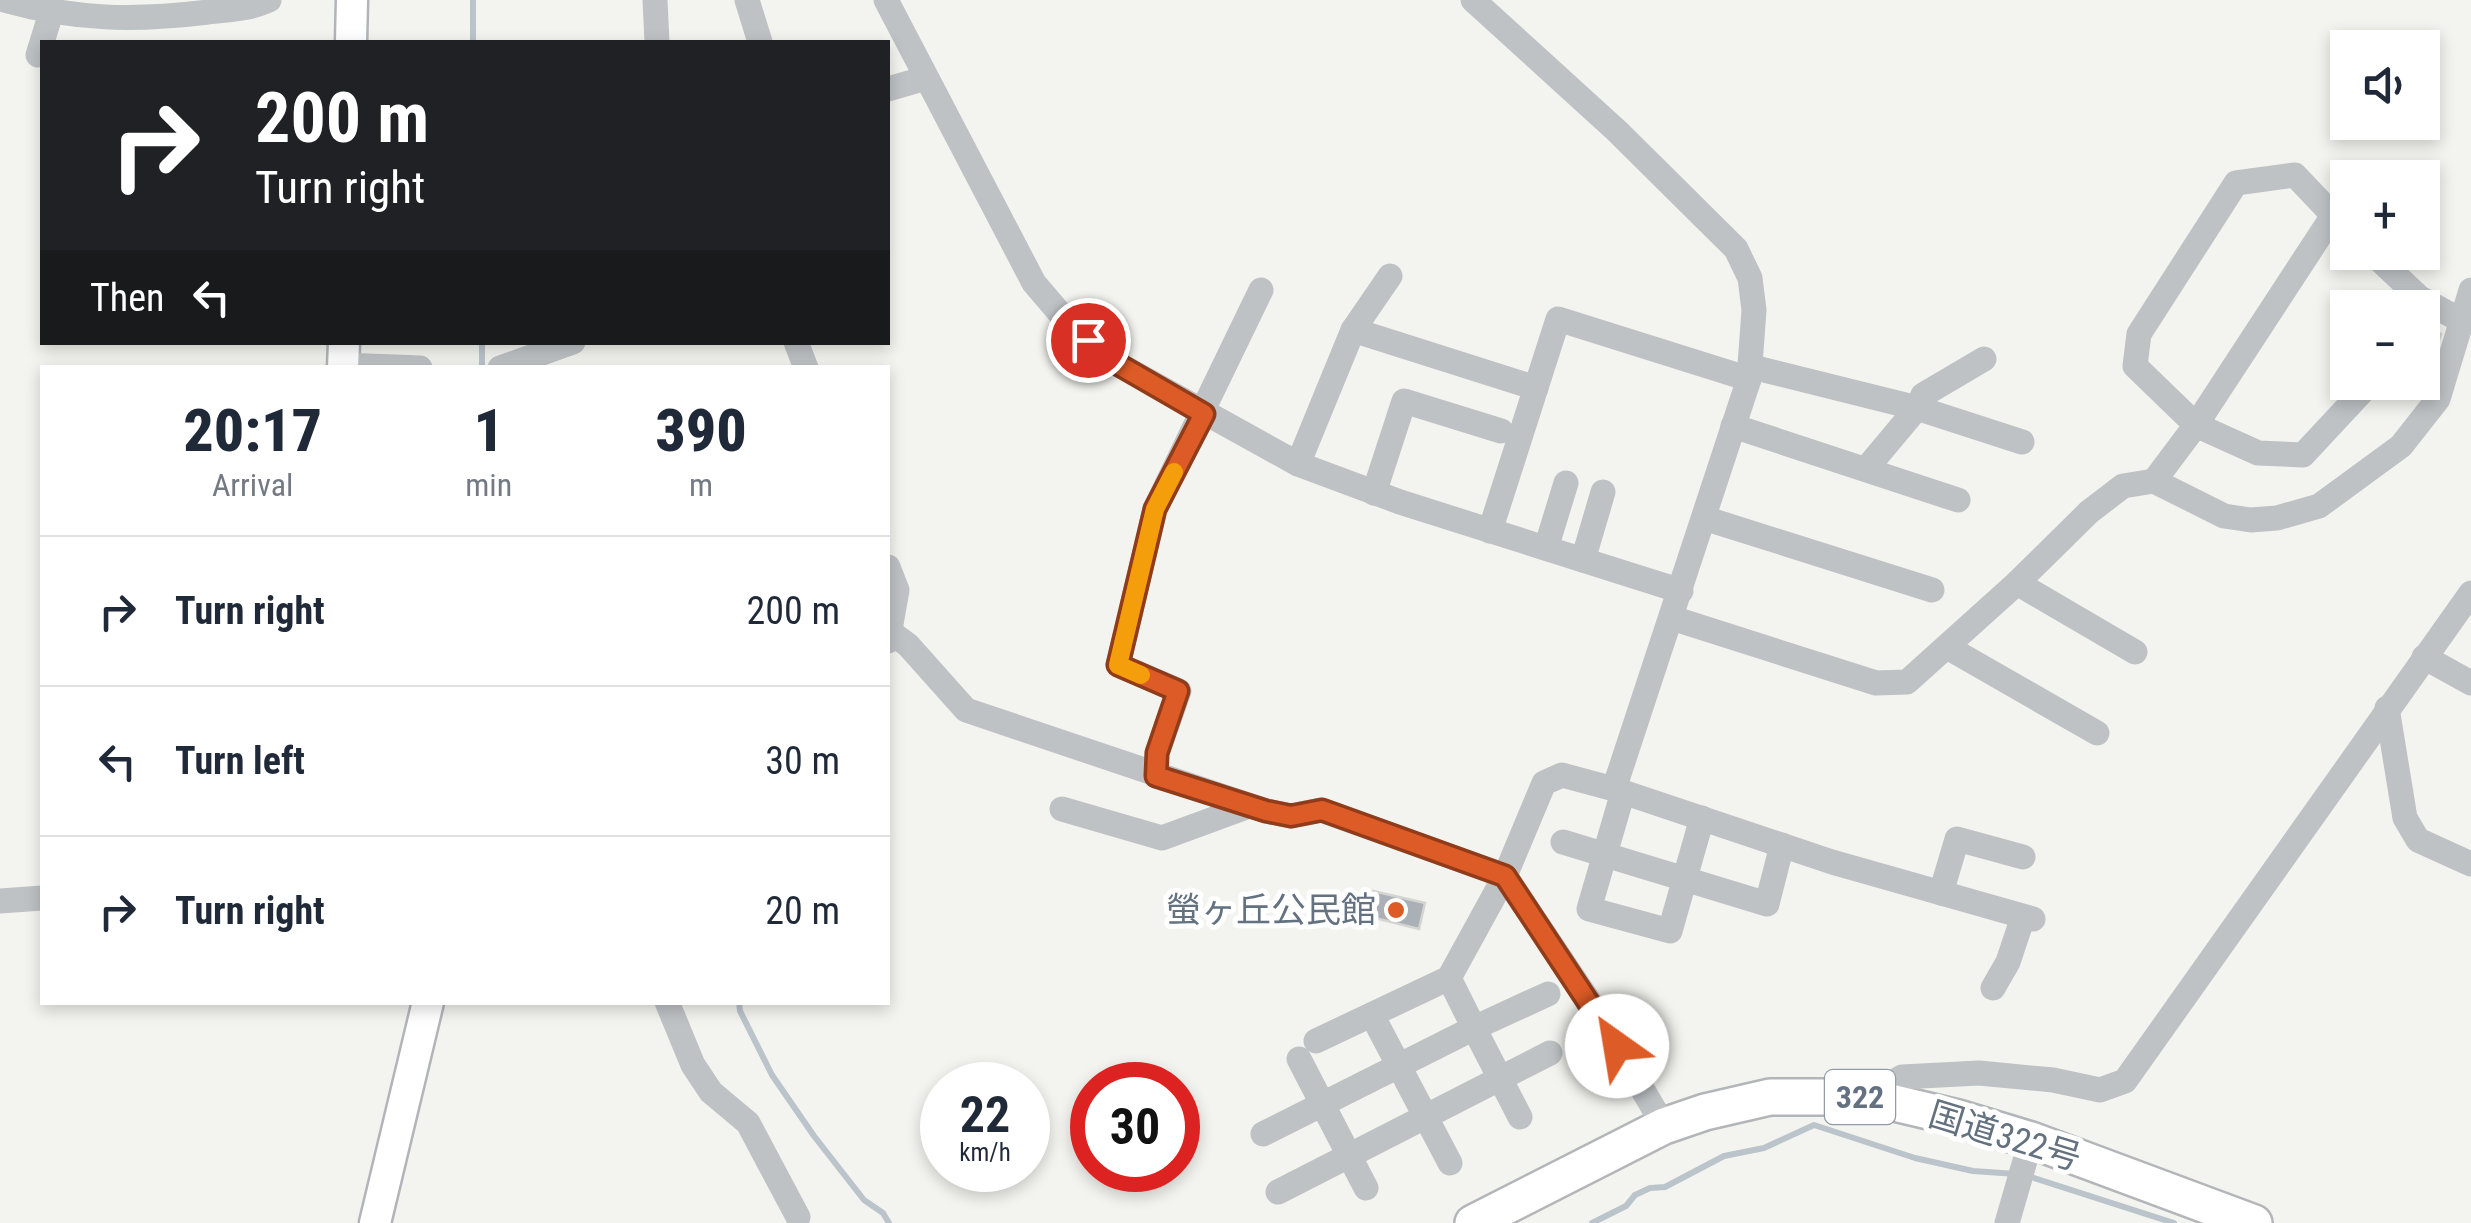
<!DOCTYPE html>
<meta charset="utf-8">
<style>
:root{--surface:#fff;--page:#f2f2f3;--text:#1f2937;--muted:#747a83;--line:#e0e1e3}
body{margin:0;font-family:"Roboto Condensed","Noto Sans JP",sans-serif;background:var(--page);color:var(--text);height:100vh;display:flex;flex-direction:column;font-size:38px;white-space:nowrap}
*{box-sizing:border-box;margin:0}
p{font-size:32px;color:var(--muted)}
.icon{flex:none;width:55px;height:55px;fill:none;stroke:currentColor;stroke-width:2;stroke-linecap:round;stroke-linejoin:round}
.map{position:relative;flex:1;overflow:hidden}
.side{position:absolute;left:40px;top:365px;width:850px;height:640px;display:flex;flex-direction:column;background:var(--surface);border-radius:0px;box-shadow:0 5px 15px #0003}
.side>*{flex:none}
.guide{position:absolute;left:40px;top:40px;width:850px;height:305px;border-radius:0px;box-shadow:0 5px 15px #0003;background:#202124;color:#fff;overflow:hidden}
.buttons{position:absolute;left:2330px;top:30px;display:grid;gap:20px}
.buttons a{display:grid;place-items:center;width:110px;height:110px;border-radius:0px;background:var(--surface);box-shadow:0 5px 15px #0003;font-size:50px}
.speed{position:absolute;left:920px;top:1062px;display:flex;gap:20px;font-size:50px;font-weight:700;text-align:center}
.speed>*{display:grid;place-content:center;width:130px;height:130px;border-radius:50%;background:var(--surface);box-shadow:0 5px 15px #0003;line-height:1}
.speed small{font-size:25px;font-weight:400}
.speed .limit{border:15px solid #d22;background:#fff;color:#111}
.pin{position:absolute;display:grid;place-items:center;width:85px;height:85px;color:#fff;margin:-42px;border:5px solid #fff;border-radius:50%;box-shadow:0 2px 10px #0007}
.me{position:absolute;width:110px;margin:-55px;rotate:328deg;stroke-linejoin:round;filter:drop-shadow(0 0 8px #0008)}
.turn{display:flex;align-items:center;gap:35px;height:210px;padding:0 50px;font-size:45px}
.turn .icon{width:130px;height:130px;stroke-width:2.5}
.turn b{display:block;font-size:70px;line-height:85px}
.then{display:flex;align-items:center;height:95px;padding:0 50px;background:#0003;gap:20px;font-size:38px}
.eta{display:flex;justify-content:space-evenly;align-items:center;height:170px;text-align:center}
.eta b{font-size:60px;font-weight:800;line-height:70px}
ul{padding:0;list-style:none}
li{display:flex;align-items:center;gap:30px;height:150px;padding:0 50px;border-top:2px solid var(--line)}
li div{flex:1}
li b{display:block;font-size:38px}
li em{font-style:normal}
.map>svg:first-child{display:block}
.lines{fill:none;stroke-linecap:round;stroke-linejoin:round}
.stream{stroke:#bac4ca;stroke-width:6}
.building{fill:#aab0b5;stroke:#d4d5d2;stroke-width:2.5}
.major-casing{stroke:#b1b5b9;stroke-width:35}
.highway-casing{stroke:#b3b6b9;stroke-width:40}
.minor{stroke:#bec2c5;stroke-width:25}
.major{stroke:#fff;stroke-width:30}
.highway{stroke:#fff;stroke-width:35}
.route-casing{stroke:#903b19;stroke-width:25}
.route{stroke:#dd5b26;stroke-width:18}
.slow{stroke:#f59e0b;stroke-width:18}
.poi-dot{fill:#dd5b26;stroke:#fff;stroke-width:4}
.labels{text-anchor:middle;stroke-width:10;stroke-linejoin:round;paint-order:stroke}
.shield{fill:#fff;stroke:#929ca6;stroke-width:2.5}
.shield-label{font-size:32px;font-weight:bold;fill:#637180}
.poi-label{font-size:35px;fill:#637180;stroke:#fff;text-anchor:end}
.street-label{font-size:35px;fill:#637180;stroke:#fff}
</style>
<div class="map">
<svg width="2471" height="1223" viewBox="0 0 2471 1223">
<rect width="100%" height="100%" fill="#f3f4ef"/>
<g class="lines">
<g class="stream">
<path d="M473 42V0"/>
<path d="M482 342V368"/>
<path d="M739 1002 740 1011 772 1075 814 1136 864 1200 883 1213 889 1223"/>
<path d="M2028 1176 2174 1223"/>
<path d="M1592 1223 1626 1206 1635 1195 1650 1188 1665 1187 1724 1156 1764 1148 1814 1125 1915 1158 1973 1171 2016 1174"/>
</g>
</g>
<g class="building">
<path d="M2422 326 2441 334 2422 391Z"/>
<path d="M1373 891 1425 903 1419 929 1367 916Z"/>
</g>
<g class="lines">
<defs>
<g id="major">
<path d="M351 42 352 0"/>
<path d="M343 368 344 342"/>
<path d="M375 1223 428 1002"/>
</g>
<path id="highway" d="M1473 1223 1664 1126 1705 1112 1770 1097H1869L1958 1118 2031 1140 2254 1223"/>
</defs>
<use href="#major" class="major-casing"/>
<use href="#highway" class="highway-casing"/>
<g class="minor">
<path d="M4 0C75 20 134 21 208 12 229 10 250 9 269 0"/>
<path d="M655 0 657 42"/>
<path d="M747 0 760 42"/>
<path d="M886 0 1034 283 1063 317 1114 362 1298 464 1400 502 1681 591"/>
<path d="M1473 0 1617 131 1736 249 1750 278 1754 310 1749 379 1614 789"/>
<path d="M38 55 51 13"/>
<path d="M888 89 926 78"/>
<path d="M2332 217 2196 425 2258 453 2303 455 2371 382"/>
<path d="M2371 252 2420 298 2460 320"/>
<path d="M1353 330 1536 388"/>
<path d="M796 342 806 368"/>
<path d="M343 365 420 368"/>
<path d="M1752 367 1917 408 2022 442"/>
<path d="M500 368 573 342"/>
<path d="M1733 426 1958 500"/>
<path d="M1298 464 1353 330 1390 276"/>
<path d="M1866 469 1917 408 1923 395 1984 359"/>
<path d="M2154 481 2196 425 2135 366 2139 334 2236 183 2295 175 2348 231"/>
<path d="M1374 493 1404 401 1501 431"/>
<path d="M1704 518 1932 590"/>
<path d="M1490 531 1558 319 1749 379"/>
<path d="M1546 548 1566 483"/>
<path d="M1583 560 1603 492"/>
<path d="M888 567 897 590 888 641"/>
<path d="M2017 583 2135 652"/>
<path d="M1672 618 1876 683 1907 682 2017 583 2089 512 2123 486 2154 481 2224 516 2251 520 2277 518 2319 506 2401 446 2438 399 2471 290"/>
<path d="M889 631 908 645 966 710 1266 811 1291 816 1321 810 1505 876 1601 1019 1664 1126"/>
<path d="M1947 647 2097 733"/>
<path d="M2424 657 2471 683"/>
<path d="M2387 708 2405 818 2418 840 2471 864"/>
<path d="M1156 776 1157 753 1179 691 1118 665 1155 509 1261 290"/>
<path d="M1623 792 1589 909 1670 931 1702 818"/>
<path d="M1062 809 1162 838 1249 806"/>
<path d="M1563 842 1767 904 1782 845"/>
<path d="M1941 893 1957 839 2023 857"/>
<path d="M0 901 42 898"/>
<path d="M1993 988 2008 962 2023 917"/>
<path d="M667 1002 693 1065 711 1092 748 1123 798 1217"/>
<path d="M1372 1015 1450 1163"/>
<path d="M1316 1041 1449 978 1505 876 1544 783 1562 775 1614 789 1832 862 2033 919"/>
<path d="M1299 1059 1366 1188"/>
<path d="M1869 1097 1902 1077 1979 1073 2053 1080 2100 1090 2125 1081 2471 593"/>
<path d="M1520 1117 1474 1028 1548 994"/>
<path d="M1263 1134 1474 1028 1449 978"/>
<path d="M1278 1192 1550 1053"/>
<path d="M2007 1223 2031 1140"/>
</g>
<use href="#major" class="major"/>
<use href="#highway" class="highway"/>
</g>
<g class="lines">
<defs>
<path id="route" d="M1088 340 1114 362 1204 414 1155 509 1118 665 1178 691 1157 753 1156 776 1266 811 1291 816 1322 810 1505 876 1617 1046"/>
</defs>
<use href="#route" class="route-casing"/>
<use href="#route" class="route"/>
<path class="slow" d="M1141 675 1118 665 1155 509 1174 472"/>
</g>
<circle class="poi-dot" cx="1396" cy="910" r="10"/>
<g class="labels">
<rect class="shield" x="1825" y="1070" width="70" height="54" rx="8"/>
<g class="shield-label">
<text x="1860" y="1108">322</text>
</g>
<g class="poi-label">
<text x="1376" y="922">螢ヶ丘公民館</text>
</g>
<g class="street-label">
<text transform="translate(2005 1136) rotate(17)" y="12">国道322号</text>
</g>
</g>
</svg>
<div class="buttons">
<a><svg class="icon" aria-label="sound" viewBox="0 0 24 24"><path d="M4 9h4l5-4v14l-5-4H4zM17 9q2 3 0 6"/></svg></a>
<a>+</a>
<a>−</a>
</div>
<div class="speed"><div>22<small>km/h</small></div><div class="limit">30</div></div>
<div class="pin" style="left:1088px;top:340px;background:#d93025"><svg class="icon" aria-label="arrive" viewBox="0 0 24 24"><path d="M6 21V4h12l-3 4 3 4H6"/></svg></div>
<svg class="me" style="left:1617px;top:1046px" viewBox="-20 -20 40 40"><circle r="19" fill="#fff"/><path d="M0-13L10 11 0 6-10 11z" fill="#dd5b26"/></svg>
<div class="guide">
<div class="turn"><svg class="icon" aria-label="right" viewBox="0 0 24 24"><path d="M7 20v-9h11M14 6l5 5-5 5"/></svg><div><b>200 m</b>Turn right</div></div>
<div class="then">Then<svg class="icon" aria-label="left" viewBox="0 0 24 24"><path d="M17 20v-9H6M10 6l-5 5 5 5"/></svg></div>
</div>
<section class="side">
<div class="eta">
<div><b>20:17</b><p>Arrival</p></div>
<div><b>1</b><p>min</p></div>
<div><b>390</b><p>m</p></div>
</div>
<ul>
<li><svg class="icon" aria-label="right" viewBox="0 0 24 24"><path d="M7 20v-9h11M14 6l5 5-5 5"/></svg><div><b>Turn right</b></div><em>200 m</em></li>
<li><svg class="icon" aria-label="left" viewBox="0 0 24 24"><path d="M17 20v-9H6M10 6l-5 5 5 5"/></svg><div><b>Turn left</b></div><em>30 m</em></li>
<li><svg class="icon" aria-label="right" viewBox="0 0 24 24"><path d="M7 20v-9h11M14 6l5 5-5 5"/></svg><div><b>Turn right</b></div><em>20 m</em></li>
</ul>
</section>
</div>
